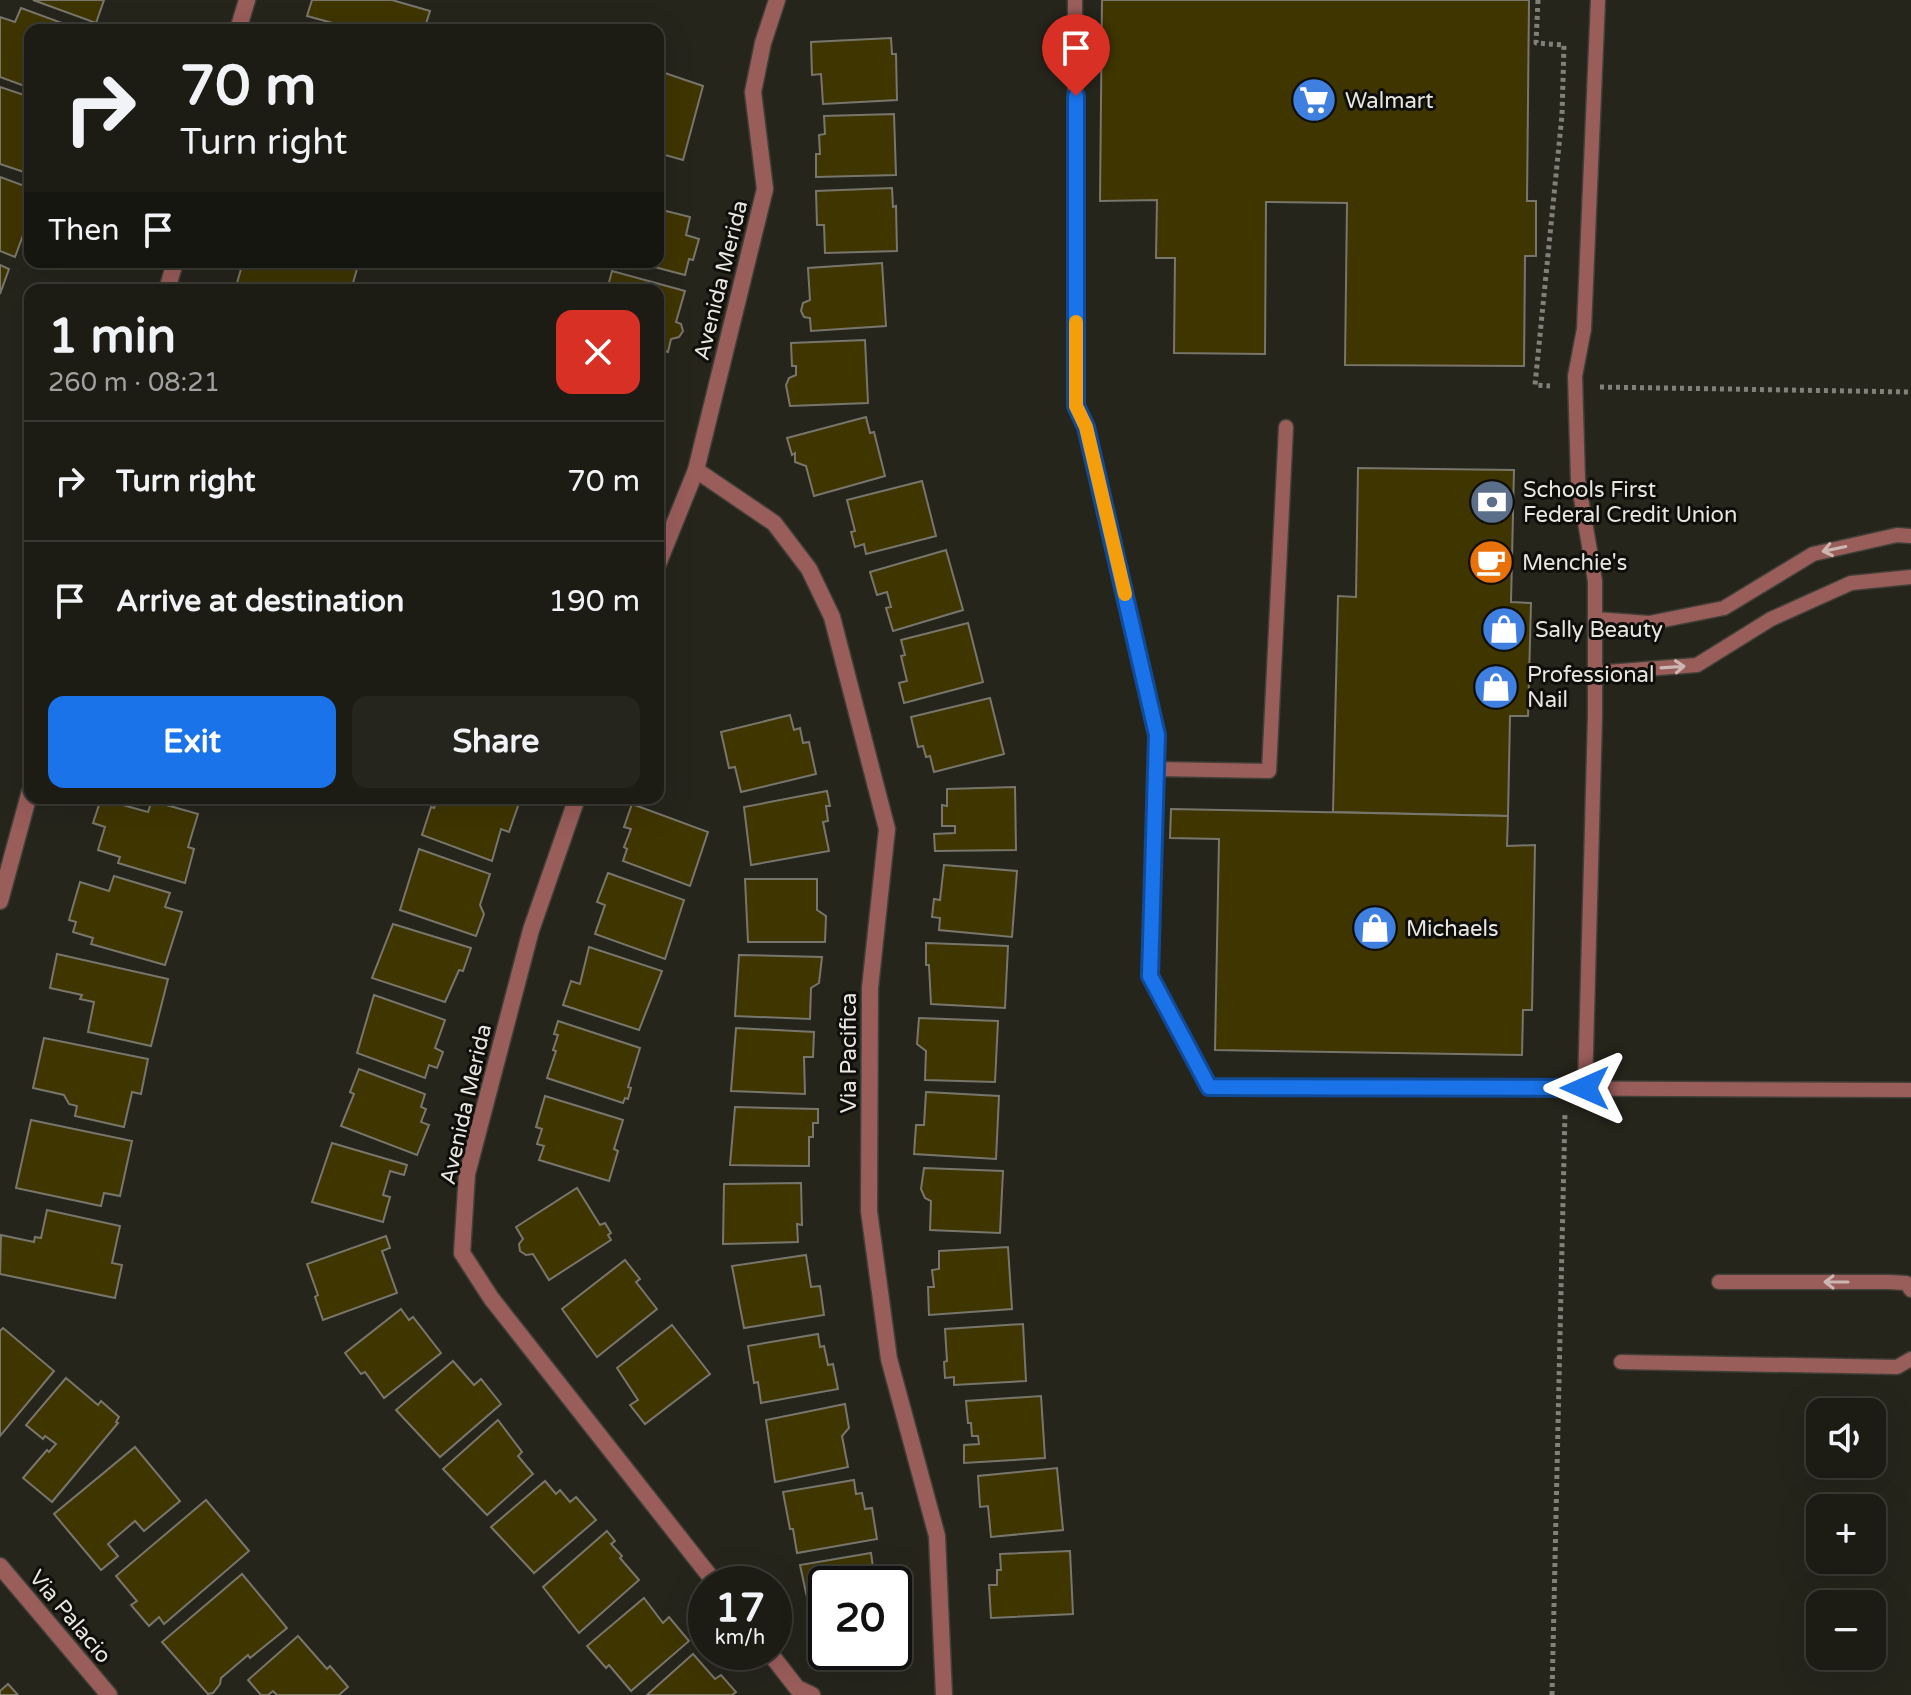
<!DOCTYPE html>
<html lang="en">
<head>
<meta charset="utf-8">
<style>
  body { margin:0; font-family:"Varela Round",sans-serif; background:#25251e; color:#f1f3f6; height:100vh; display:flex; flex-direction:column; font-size:30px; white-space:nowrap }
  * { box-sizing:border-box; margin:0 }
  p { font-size:26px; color:#a0a1a0 }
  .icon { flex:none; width:44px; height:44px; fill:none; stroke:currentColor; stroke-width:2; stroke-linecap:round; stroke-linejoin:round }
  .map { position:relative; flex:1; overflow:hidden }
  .drawer { position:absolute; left:24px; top:284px; width:640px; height:520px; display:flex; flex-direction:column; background:#1c1c15; border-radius:16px; box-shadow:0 8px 32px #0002,0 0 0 2px #3a3a34 }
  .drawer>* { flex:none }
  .banner { position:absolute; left:24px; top:24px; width:640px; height:244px; border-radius:16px; box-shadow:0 8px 32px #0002,0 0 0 2px #3a3a34; background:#1c1c15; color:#f1f3f6; overflow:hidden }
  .fabs { position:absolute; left:1806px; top:1398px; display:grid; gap:16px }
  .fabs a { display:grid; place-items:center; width:80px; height:80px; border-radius:16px; background:#1c1c15; box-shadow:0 8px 32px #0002,0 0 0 2px #3a3a34; font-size:40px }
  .speed { position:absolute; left:688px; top:1566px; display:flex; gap:16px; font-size:40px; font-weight:700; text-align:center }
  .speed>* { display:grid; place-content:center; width:104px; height:104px; border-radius:50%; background:#1c1c15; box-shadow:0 8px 32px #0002,0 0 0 2px #3a3a34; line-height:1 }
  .speed small { font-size:20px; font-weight:400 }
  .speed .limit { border:4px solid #111; border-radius:12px; background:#fff; color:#111 }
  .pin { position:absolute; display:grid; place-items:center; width:68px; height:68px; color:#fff; margin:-82px -34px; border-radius:50% 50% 50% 0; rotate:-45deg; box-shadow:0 0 8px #0007 }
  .pin .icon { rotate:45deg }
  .me { position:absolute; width:88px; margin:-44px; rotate:270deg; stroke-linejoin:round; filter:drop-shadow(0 0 6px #0008) }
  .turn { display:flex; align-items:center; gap:28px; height:168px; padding:0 24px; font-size:36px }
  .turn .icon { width:104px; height:104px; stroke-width:2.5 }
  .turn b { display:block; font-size:56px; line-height:68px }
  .then { display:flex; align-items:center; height:76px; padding:0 24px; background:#0003; gap:16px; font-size:30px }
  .round { display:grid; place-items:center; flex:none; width:84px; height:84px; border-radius:16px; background:#25251e }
  .summary { display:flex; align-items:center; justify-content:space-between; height:136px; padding:0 24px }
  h1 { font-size:48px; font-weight:800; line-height:60px }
  .action { display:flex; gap:16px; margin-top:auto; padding:16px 24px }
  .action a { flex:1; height:92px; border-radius:16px; background:#1a73e8; color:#fff; font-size:32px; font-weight:800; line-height:92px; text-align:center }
  .action a+a { background:#25251e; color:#f1f3f6 }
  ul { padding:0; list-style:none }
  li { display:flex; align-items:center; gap:24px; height:120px; padding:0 24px; border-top:2px solid #3a3a34 }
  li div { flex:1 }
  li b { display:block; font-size:30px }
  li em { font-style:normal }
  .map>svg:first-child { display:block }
  .building { fill:#3f3500; stroke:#78766c; stroke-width:2 }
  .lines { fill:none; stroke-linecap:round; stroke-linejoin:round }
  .service-casing { stroke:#414038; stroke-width:17 }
  .minor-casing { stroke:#414038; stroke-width:19 }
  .path { stroke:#818079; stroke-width:5; stroke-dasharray:4 4; stroke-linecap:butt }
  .service { stroke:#995d5a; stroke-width:14 }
  .minor { stroke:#995d5a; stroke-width:16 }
  .oneway { stroke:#ccb6b2 }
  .route-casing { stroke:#114b97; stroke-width:20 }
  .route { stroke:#1a73e8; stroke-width:14 }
  .slow { stroke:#f59e0b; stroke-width:14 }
  .labels { text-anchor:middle; stroke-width:6; stroke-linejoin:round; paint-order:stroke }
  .poi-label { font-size:22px; fill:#e7e6e1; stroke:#0f0e0a; text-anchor:start }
  .street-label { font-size:22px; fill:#e7e6e1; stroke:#0f0e0a }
</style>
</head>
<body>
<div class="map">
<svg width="1911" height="1695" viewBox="0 0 1911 1695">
  <rect width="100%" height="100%" fill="#26251c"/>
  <!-- building -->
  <g class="building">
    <polygon points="33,0 104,0 96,23"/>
    <polygon points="312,0 392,0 430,11 424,30 338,30 340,25 307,16"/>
    <polygon points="1102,0 1529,0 1527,201 1536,201 1536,256 1525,256 1524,366 1345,365 1347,203 1266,202 1265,354 1174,353 1175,258 1156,258 1157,200 1100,201"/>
    <polygon points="21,8 73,27 72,30 30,30 30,88 0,77 0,17 15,22"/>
    <polygon points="891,38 892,54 896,54 897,100 823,104 821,74 812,75 811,42"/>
    <polygon points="659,71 703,86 683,160 658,153"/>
    <polygon points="0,87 30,97 30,174 0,164"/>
    <polygon points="894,114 896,175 816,177 816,154 820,154 819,135 825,134 824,116"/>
    <polygon points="0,177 30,188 30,216 15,257 0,251"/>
    <polygon points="892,188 893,207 896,206 897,251 825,253 824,225 817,225 816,191"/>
    <polygon points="658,209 690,217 686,235 699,239 693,260 689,259 685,275 635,262 658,262"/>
    <polygon points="243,262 263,262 276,266 277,262 359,262 351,290 235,290"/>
    <polygon points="882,263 886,326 811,331 810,318 804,317 801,311 803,303 810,300 808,268"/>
    <polygon points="0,265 9,269 0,294"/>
    <polygon points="612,271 685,291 676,322 681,324 683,331 679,337 671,339 668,352 658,349 658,290 607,290"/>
    <polygon points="865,340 868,403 790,406 786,385 789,378 796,375 796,366 792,366 791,343"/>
    <polygon points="866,417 870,433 874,432 885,476 814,496 806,466 795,462 795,453 792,455 787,438"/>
    <polygon points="1358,468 1514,470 1511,602 1531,603 1528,716 1510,716 1508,816 1333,812 1338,596 1356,597"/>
    <polygon points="922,481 936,536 866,554 864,544 855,547 851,532 855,531 847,500"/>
    <polygon points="946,550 963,610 893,631 886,608 891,607 887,592 877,595 870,572"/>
    <polygon points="968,623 983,682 904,703 899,683 907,681 901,656 905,655 901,640"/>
    <polygon points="990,698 1004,754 934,772 930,756 926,757 923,746 918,747 911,717"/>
    <polygon points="790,715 794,730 800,728 803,743 809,742 816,774 741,792 735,767 729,768 721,732"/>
    <polygon points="1015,787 1016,850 935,851 934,834 955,833 955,826 942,826 942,805 947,806 947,789"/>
    <polygon points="827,791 830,806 826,806 828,821 823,822 829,851 751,865 744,807"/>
    <polygon points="438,798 505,798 519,803 509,832 501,829 492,861 422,835 431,807 434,808"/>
    <polygon points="101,799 148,812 152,801 198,814 188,847 194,849 185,883 118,863 120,857 98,850 105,827 93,823"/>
    <polygon points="632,804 708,832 690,886 623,861 627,849 624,847 631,829 624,827"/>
    <polygon points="1171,809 1508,816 1507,846 1535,845 1532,1010 1523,1010 1522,1055 1215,1050 1219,839 1170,838"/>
    <polygon points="419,849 490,874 480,905 484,914 476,936 400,910"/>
    <polygon points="944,865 1017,871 1012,937 939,930 940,918 932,917 934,899 940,900"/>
    <polygon points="608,873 684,900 665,959 595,934 605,905 597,902"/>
    <polygon points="114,876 170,893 165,907 182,912 165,965 91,944 93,938 73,932 76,922 69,920 80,882 109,891"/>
    <polygon points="745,879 817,879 817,910 826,916 825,942 748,942"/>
    <polygon points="393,924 471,948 463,971 459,970 445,1002 372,978"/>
    <polygon points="926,943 1008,946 1005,1008 931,1004 929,965 926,965"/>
    <polygon points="589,947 662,971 639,1030 563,1005 571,981 580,984"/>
    <polygon points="57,954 168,979 151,1046 88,1032 94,1002 80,999 82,995 50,988"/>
    <polygon points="739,955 822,957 819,983 811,988 810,1019 735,1016"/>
    <polygon points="374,995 445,1020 435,1048 443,1052 437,1068 429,1065 425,1078 357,1053"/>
    <polygon points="919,1018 998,1021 995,1082 925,1080 926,1051 917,1044"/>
    <polygon points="558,1021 640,1048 628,1087 631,1088 628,1099 625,1098 623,1103 547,1078 556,1051 553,1050 558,1035 554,1034"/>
    <polygon points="736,1028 814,1032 813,1057 804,1057 805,1094 731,1091"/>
    <polygon points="44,1038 148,1059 141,1094 132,1092 124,1127 75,1116 77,1106 69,1104 64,1095 33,1088"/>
    <polygon points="359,1069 425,1094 421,1107 426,1109 421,1122 429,1125 417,1155 341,1126 354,1094 350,1092"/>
    <polygon points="926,1092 999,1096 996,1159 914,1154 916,1125 924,1125"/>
    <polygon points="545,1096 623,1120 614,1149 618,1151 609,1181 539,1160 544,1146 537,1144 542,1129 536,1127"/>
    <polygon points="735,1107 818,1109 818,1123 813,1123 813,1137 809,1137 809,1166 730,1165"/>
    <polygon points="31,1120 132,1141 120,1196 104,1193 101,1206 16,1188"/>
    <polygon points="332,1143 407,1165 404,1175 390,1171 383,1195 390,1197 383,1222 312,1202"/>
    <polygon points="924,1168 1003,1171 1000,1233 930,1230 931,1201 925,1198 921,1189"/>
    <polygon points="801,1183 802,1225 797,1224 798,1242 723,1244 724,1184"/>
    <polygon points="577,1188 600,1225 605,1223 611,1233 608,1235 611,1240 549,1280 533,1254 526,1255 520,1251 519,1244 523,1239 516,1227"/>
    <polygon points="47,1210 120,1226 112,1263 122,1265 115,1298 0,1274 1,1235 34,1242 35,1237 41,1238"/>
    <polygon points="386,1236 390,1248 382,1251 397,1293 323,1320 315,1297 318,1295 307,1264"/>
    <polygon points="1008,1247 1012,1309 929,1315 928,1287 934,1287 932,1270 939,1269 939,1251"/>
    <polygon points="806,1255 811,1287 820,1286 824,1315 744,1328 732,1266"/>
    <polygon points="625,1260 640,1279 636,1282 657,1309 597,1357 562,1309"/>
    <polygon points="401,1309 409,1320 413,1317 441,1353 384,1398 365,1372 361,1374 345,1353"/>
    <polygon points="1023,1324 1026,1381 954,1385 954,1377 945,1378 944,1362 947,1361 945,1329"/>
    <polygon points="672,1325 710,1374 645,1424 630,1405 638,1400 617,1368"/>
    <polygon points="3,1328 54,1371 0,1436 0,1331"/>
    <polygon points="818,1334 820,1347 824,1346 828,1365 833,1364 838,1389 761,1403 758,1382 754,1383 748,1346"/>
    <polygon points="453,1361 474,1385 481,1379 501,1404 440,1457 396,1410"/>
    <polygon points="66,1378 98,1405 101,1401 119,1417 116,1422 118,1423 52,1502 23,1478 47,1450 49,1452 56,1444 45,1436 43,1439 26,1425"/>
    <polygon points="1041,1396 1045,1458 964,1463 964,1445 979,1444 978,1436 972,1436 971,1423 968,1423 966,1401"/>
    <polygon points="845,1404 849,1428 842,1436 848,1467 775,1482 766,1420"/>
    <polygon points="498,1420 522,1452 518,1456 533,1474 487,1515 443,1469"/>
    <polygon points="135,1447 180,1501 144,1531 135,1521 108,1544 118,1556 101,1570 54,1514"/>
    <polygon points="1057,1468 1063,1530 991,1537 988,1506 980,1507 978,1476"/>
    <polygon points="854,1480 856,1494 862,1493 865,1509 872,1508 877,1539 797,1553 793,1529 790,1529 783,1492"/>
    <polygon points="545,1481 556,1494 560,1490 570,1502 576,1497 596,1520 534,1573 491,1527"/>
    <polygon points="206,1500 249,1551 164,1624 159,1617 149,1626 131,1605 137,1601 116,1576"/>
    <polygon points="607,1531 615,1541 611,1544 622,1556 620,1558 639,1580 579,1633 543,1587"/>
    <polygon points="1070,1551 1073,1614 991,1618 989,1585 997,1585 997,1570 1001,1570 1000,1554"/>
    <polygon points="871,1553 875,1582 885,1584 826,1584 826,1623 813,1625 800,1565"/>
    <polygon points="242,1574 287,1628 250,1658 248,1655 221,1678 220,1684 213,1693 208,1694 162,1642"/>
    <polygon points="644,1598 663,1623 669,1617 689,1641 631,1691 609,1665 606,1668 587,1646"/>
    <polygon points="298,1636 327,1669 330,1666 348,1687 339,1695 277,1695 273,1691 268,1695 261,1695 248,1680"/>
    <polygon points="693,1654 715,1679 721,1675 736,1692 732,1695 647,1695"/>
    <polygon points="8,1684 18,1695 0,1695 0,1691"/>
  </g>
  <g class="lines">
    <!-- service casing -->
    <g class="service-casing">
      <g id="service">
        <polyline points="1075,0 1076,406 1086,427 1157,735 1150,976 1209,1087 1911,1090"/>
        <polyline points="1595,619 1649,623 1724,608 1813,554 1897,535 1911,536"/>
        <polyline points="1595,673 1697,665 1771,619 1851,583 1911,577"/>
        <polyline points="1157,769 1269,771 1286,427"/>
        <polyline points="1585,1088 1595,716 1595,581 1578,480 1575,376 1584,329 1598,0"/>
        <polyline points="1719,1282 1889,1282 1906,1283 1911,1290"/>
        <polyline points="1621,1362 1897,1367 1911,1359"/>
      </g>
    </g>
    <!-- minor casing -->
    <g class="minor-casing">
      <g id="minor">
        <polyline points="238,30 247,0"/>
        <polyline points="167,290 175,262"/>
        <polyline points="696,470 774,523 809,569 832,617 887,829 870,988 869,1211 889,1359 937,1536 944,1695"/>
        <polyline points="658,564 696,470 765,189 753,92 763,43 777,0"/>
        <polyline points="577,798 531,930 467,1174 462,1253 491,1298 716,1584"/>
        <polyline points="0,901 30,791"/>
        <polyline points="0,1566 109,1695"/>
        <polyline points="769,1652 797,1688 812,1695"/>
      </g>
    </g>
    <!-- path -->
    <g class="path">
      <polyline points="1538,0 1536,43 1564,45 1562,115 1535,385 1550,386"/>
      <polyline points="1600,387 1911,392"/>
      <polyline points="1552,1695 1565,1112"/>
    </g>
    <!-- service -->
    <use href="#service" class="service"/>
    <!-- minor -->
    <use href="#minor" class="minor"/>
  </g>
  <!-- one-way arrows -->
  <defs><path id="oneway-shaft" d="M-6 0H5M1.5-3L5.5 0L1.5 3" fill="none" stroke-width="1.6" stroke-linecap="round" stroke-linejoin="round" transform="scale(2)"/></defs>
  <g class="oneway">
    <use href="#oneway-shaft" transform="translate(1834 549) rotate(168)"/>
    <use href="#oneway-shaft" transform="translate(1673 667) rotate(-4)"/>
    <use href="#oneway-shaft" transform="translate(1836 1282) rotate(-180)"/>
  </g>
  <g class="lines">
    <!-- route casing -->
    <g class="route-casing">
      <polyline id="route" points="1076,96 1076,406 1086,427 1157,735 1150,976 1209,1087 1585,1088"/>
    </g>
    <!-- route -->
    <use href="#route" class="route"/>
    <!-- slow -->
    <polyline class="slow" points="1076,322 1076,406 1086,427 1125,594"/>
  </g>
  <!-- icons -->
  <defs>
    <g id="supermarket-disc" transform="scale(2.3)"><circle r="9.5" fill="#3f7fe0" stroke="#0f0e0a"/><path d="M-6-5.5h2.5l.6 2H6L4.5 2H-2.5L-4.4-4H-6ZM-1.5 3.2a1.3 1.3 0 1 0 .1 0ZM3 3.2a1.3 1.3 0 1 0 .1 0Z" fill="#fff"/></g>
    <g id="bank-disc" transform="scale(2.3)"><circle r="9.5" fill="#5c6f8a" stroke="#0f0e0a"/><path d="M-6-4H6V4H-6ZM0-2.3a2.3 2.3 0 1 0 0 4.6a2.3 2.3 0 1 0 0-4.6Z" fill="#fff"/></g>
    <g id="cafe-disc" transform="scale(2.3)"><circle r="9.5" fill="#e8710a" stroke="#0f0e0a"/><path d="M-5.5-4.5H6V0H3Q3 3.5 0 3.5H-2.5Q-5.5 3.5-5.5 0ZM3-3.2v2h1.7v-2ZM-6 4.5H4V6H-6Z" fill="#fff"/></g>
    <g id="shop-disc" transform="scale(2.3)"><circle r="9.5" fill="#3f7fe0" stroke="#0f0e0a"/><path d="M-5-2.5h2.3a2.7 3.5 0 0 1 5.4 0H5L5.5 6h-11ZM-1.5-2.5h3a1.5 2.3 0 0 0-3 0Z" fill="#fff"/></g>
  </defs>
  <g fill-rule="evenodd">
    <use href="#supermarket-disc" x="1314" y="100"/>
    <use href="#bank-disc" x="1492" y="502"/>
    <use href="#cafe-disc" x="1491" y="562"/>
    <use href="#shop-disc" x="1504" y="629"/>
    <use href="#shop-disc" x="1496" y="687"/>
    <use href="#shop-disc" x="1375" y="928"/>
  </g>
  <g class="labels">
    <!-- poi labels -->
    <g class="poi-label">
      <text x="1345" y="108">Walmart</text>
      <text x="1523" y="497">Schools First<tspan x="1523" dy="25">Federal Credit Union</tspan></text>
      <text x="1522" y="570">Menchie's</text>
      <text x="1535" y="637">Sally Beauty</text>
      <text x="1527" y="682">Professional<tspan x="1527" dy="25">Nail</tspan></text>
      <text x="1406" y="936">Michaels</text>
    </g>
    <!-- street labels -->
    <g class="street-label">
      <text transform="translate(720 280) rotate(-76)" y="8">Avenida Merida</text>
      <text transform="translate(848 1053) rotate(-90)" y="8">Via Pacifica</text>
      <text transform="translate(465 1104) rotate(-77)" y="8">Avenida Merida</text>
      <text transform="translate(71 1616) rotate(50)" y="8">Via Palacio</text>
    </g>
  </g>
</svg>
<div class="fabs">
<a><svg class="icon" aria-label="sound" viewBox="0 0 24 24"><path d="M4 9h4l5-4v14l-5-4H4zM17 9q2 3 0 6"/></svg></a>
<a>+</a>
<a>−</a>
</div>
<div class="speed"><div>17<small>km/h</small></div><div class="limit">20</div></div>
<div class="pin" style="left:1076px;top:96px;background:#d93025"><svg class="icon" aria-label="arrive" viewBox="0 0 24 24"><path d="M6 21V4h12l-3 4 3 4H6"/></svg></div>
<svg class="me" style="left:1585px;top:1088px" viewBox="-20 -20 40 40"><path d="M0-17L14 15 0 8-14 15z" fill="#1a73e8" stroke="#fff" stroke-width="4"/></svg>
<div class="banner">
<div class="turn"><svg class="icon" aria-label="right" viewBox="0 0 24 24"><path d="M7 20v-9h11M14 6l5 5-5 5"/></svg><div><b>70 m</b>Turn right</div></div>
<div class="then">Then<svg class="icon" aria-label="arrive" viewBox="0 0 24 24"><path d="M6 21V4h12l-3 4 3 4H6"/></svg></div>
</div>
<section class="drawer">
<div class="summary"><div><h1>1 min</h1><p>260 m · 08:21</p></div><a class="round" style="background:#d93025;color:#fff"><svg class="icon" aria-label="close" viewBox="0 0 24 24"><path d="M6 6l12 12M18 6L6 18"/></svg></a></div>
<ul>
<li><svg class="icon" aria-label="right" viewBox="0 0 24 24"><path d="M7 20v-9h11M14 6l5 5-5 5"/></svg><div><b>Turn right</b></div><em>70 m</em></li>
<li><svg class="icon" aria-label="arrive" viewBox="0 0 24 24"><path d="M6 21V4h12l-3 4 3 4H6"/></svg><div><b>Arrive at destination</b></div><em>190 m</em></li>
</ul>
<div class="action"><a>Exit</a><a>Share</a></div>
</section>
</div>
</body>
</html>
